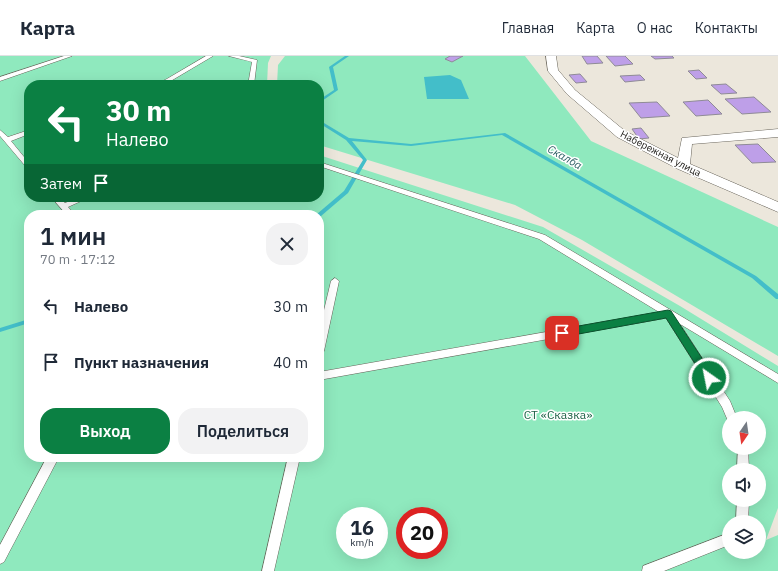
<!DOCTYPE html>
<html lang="ru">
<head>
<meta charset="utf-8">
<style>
  body { margin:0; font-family:"IBM Plex Sans",sans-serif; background:#f2f2f3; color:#1f2937; height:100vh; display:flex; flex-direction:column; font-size:15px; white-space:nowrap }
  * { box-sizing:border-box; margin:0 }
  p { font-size:13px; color:#747a83 }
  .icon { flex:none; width:22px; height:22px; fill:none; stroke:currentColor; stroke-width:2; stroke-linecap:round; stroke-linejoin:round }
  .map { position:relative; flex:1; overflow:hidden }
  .sheet { position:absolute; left:24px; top:154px; width:300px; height:252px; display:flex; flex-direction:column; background:#fff; border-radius:16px; box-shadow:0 4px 16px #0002 }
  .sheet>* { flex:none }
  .top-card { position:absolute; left:24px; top:24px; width:300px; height:122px; border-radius:16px; box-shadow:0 4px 16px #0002; background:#0b8043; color:#fff; overflow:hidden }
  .needle { width:26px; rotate:193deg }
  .tools { position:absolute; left:722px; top:355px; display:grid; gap:8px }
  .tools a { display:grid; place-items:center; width:44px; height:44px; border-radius:50%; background:#fff; box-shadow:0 4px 16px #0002; font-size:20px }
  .speed { position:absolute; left:336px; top:451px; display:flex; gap:8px; font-size:20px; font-weight:700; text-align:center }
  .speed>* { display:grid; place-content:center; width:52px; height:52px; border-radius:50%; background:#fff; box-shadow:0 4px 16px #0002; line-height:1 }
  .speed small { font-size:10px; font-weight:400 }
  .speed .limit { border:6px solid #d22; background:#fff; color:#111 }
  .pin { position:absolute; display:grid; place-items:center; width:34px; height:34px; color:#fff; margin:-17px; border-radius:8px; box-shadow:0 2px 6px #0006 }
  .me { position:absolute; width:44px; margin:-22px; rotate:327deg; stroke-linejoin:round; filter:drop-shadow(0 0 3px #0008) }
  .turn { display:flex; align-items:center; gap:14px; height:84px; padding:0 16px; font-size:18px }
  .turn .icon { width:52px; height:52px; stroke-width:2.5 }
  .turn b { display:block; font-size:28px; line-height:34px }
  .then { display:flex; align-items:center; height:38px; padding:0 16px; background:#0003; gap:8px; font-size:15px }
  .round { display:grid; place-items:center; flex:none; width:42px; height:42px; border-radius:16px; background:#f2f2f3 }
  .summary { display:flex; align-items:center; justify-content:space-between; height:68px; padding:0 16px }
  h1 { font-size:24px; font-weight:600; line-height:30px }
  .action { display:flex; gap:8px; margin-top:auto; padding:8px 16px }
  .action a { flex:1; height:46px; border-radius:16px; background:#0b8043; color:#fff; font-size:16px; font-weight:600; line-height:46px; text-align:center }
  .action a+a { background:#f2f2f3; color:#1f2937 }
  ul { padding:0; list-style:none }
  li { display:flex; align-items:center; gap:12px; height:56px; padding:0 16px }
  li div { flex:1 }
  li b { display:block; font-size:15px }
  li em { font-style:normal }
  header { display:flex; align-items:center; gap:24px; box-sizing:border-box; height:56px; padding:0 20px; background:#fff; border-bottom:1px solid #e0e1e3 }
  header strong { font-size:19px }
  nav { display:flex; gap:22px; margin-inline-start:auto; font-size:14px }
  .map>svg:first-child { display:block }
  .green { fill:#8fe9be; fill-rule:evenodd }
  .water { fill:#43bec9 }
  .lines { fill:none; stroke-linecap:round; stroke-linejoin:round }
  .stream { fill:#43bec9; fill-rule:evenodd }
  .building { fill:#be9fe8; stroke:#8f8b96 }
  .lane-casing { stroke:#676359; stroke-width:1 }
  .street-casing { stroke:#676359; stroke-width:1 }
  .lane { fill:#fff; fill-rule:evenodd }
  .street { fill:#fff; fill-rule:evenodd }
  .route { fill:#0b8043; stroke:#07532c }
  .labels { text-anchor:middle; stroke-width:3; stroke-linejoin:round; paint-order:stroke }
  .far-street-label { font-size:10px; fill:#1a1814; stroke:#fff }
  .far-water-label { font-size:11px; font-style:italic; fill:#295c61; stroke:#fff }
  .park-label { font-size:12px; fill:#1d6246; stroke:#fff }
</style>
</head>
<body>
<header>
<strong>Карта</strong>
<nav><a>Главная</a><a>Карта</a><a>О нас</a><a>Контакты</a></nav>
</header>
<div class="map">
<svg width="778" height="515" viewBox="0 0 778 515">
  <rect width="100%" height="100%" fill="#ece7dc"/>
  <!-- green -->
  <g class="green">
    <path d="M0,0H271L268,7L267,29H29V141H319V99L543,171L680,250L778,310V452L766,484L778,479V515H0ZM29,159H319V401H29ZM729,362H759V392H729ZM729,414H759V444H729ZM345,460H379V494H345ZM405,460H439V494H405ZM729,466H759V496H729Z"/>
    <polygon points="285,0 525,0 591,85 778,171 778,300 582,184 515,149 319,89 319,29 277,29 278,9"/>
  </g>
  <!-- water -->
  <polygon class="water" points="450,19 461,24 469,43 427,43 424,21"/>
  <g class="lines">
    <!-- stream -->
    <g class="stream">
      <polygon points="345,0 349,0 333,11 338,34 319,47 319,44 334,34 329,11"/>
      <polygon points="319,64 349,82 411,88 505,77 756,220 778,238 778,243 776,243 752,222 502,79 411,90 352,85 367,104 348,137 321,160 319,161 319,159 316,159 317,158 344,135 363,104 346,84 319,67"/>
      <polygon points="29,263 29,267 0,276 0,272"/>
    </g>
  </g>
  <!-- building -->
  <g class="building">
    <polygon points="450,0 463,0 452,6 445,3"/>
    <polygon points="582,0 597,0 603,7 587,8"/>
    <polygon points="606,0 625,0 633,8 615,10"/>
    <polygon points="651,0 672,0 674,2 655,3"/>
    <polygon points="699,14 707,22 696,23 688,15"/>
    <polygon points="580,18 587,26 576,27 569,19"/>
    <polygon points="640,19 645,24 625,26 620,20"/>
    <polygon points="726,28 737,37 721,38 711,29"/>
    <polygon points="754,41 771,56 742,58 725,43"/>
    <polygon points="708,44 722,58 696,60 683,46"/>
    <polygon points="657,46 670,60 641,62 629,47"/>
    <polygon points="641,72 649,82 639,83 632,73"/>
    <polygon points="758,88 776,106 752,107 735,89"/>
  </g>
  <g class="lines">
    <!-- lane casing -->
    <g class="lane-casing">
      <g id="lane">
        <polygon points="64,0 72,0 0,25 0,21"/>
        <polygon points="206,0 213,0 169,26 161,29 152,29 165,24"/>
        <polygon points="229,0 239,0 257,4 254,29 248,29 252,6"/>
        <polygon points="0,74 8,81 29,74 29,78 11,85 29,107 29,113 27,112 0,80"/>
        <polygon points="319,106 545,179 778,318 778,327 680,268 730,345 737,362 729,362 728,365 722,351 666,262 319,324 319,316 659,256 539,183 319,110"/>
        <polygon points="51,141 59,141 65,147 80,141 90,141 68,151 75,159 67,159"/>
        <polygon points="335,222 339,225 324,295 322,298 319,299 319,275 331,225"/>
        <polygon points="738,392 748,392 749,414 737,414"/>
        <polygon points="47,401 59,401 4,506 0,508 0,489"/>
        <polygon points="288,401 300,401 274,515 262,515"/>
        <polygon points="737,444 749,444 748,466 736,466"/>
        <polygon points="729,477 729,489 664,515 642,515 643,510"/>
      </g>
    </g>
    <!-- street casing -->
    <g class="street-casing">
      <polygon id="street" points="546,0 556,0 558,14 575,34 625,75 678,102 682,82 778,73 778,81 692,88 690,108 778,146 778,156 678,113 617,81 567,38 548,15"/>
    </g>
    <!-- lane -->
    <use href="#lane" class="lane"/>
    <!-- street -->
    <use href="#street" class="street"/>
  </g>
  <!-- route -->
  <polygon class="route" points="668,254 671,255 713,319 714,322 713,325 706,325 666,262 562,281 557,277 562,273"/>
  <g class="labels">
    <!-- far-street labels -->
    <g class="far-street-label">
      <text transform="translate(661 97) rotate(27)" y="4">Набережная улица</text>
    </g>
    <!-- far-water labels -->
    <g class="far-water-label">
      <text transform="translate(565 101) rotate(30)" y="4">Скалба</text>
    </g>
    <!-- park labels -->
    <g class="park-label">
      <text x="558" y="363">СТ «Сказка»</text>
    </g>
  </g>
</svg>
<div class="tools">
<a><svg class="needle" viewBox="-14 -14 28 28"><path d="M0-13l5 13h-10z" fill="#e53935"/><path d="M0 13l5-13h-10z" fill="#747a83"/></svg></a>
<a><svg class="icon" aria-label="sound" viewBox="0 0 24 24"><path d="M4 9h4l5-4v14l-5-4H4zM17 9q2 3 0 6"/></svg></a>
<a><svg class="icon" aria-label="layers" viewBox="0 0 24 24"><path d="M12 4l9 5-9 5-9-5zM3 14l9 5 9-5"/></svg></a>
</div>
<div class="speed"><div>16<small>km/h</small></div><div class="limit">20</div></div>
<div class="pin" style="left:562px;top:277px;background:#d93025"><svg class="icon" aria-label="arrive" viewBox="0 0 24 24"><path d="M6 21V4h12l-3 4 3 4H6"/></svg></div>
<svg class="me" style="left:709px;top:322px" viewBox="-20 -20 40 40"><circle r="17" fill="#0b8043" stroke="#fff" stroke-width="3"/><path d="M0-11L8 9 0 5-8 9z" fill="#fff"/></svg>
<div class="top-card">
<div class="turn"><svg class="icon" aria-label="left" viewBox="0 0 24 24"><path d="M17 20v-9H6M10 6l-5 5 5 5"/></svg><div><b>30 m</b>Налево</div></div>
<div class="then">Затем<svg class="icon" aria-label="arrive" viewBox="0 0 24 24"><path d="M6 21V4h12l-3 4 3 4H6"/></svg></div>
</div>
<section class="sheet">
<div class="summary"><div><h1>1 мин</h1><p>70 m · 17:12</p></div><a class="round"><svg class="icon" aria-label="close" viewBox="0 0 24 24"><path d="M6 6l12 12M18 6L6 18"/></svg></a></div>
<ul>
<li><svg class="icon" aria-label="left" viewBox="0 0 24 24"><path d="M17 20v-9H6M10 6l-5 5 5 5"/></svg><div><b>Налево</b></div><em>30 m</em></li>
<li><svg class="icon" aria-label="arrive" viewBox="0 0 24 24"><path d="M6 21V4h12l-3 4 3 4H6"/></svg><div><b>Пункт назначения</b></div><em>40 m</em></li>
</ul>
<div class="action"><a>Выход</a><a>Поделиться</a></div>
</section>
</div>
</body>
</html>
